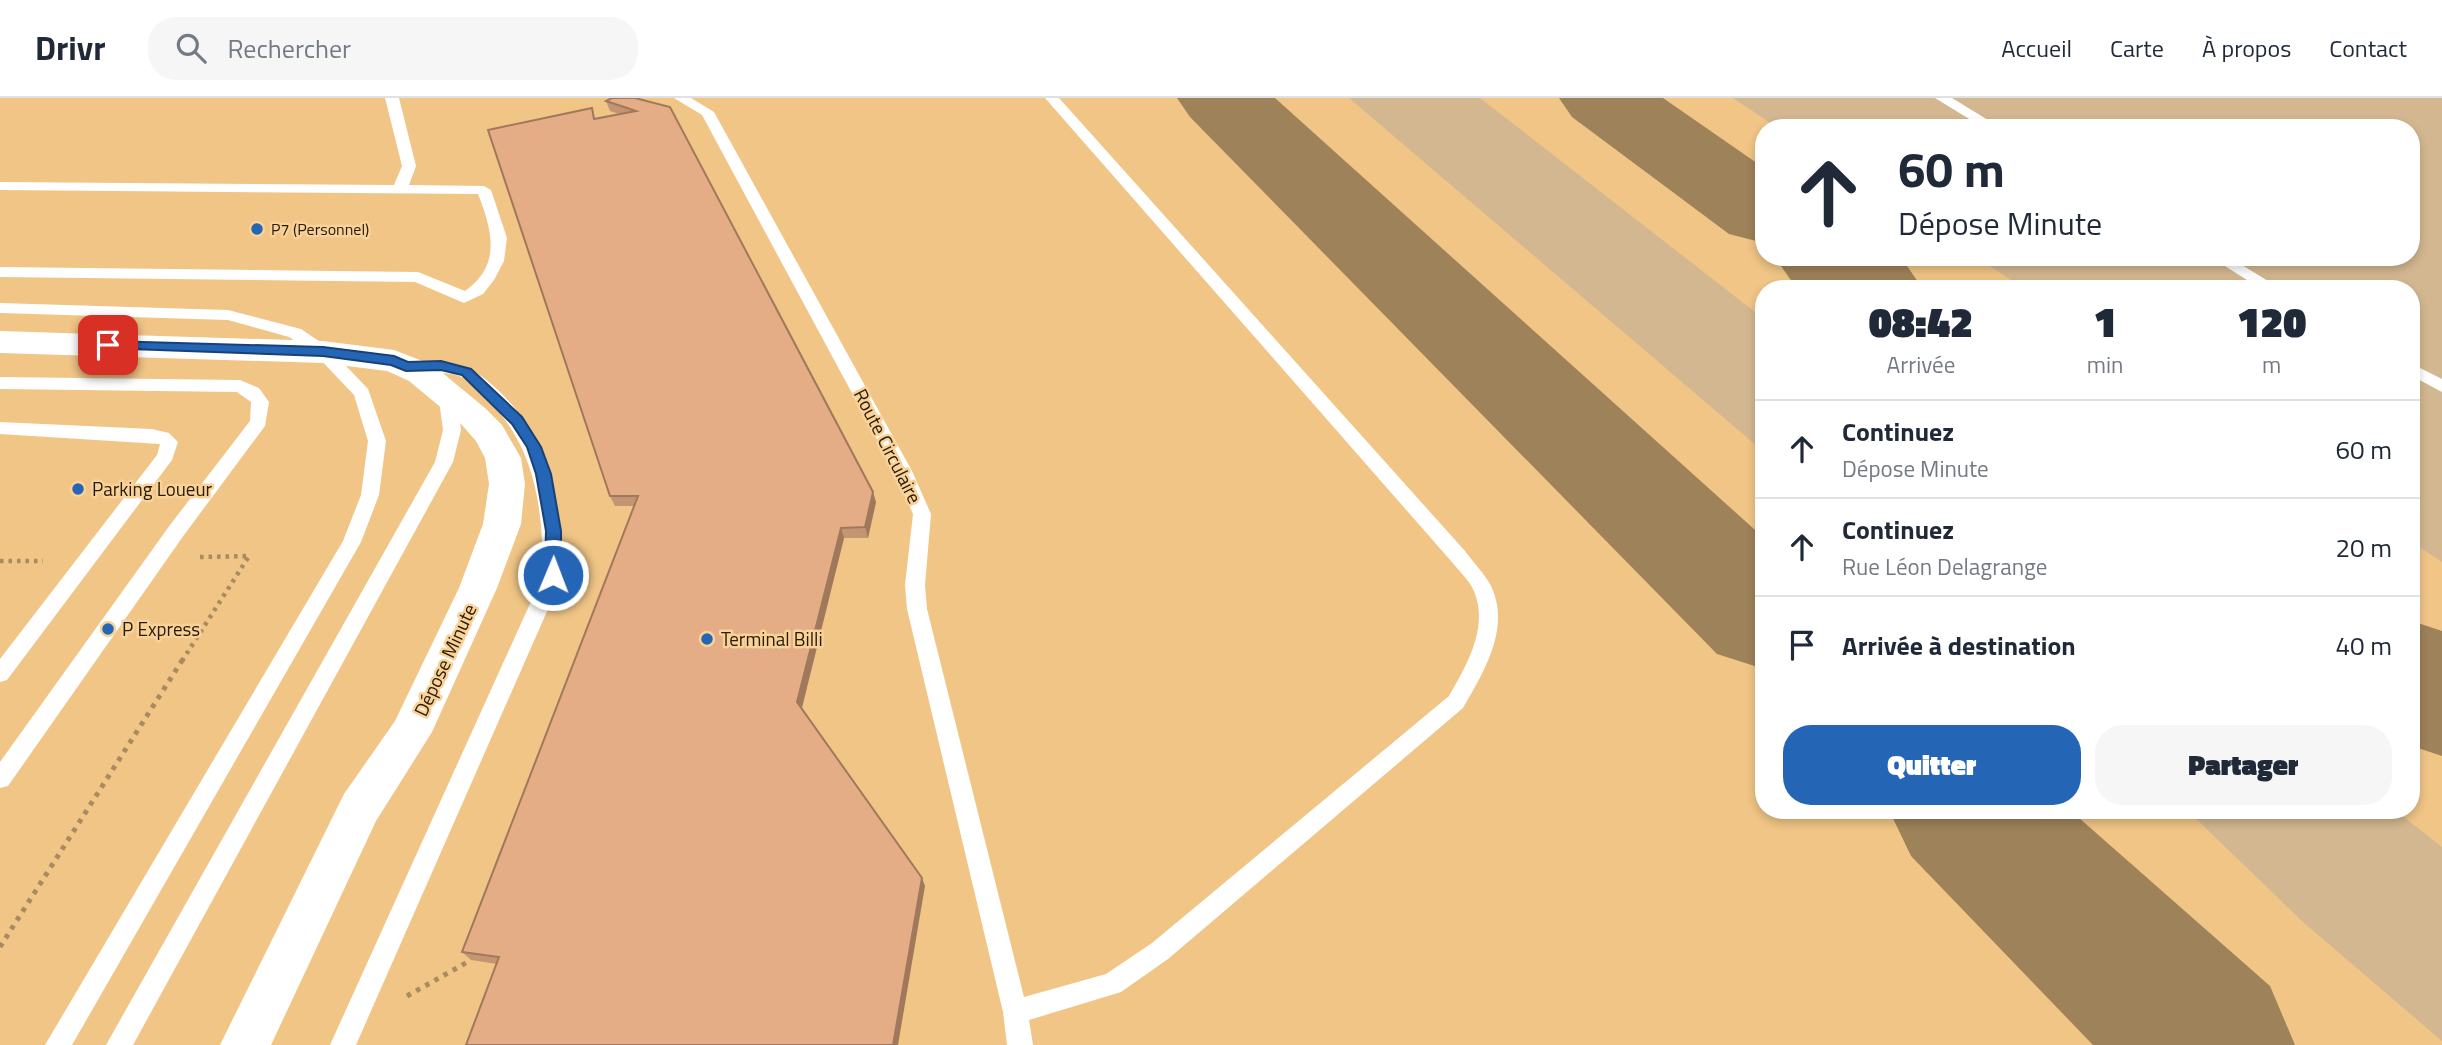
<!DOCTYPE html>
<html lang="fr">
<head>
<meta charset="utf-8">
<style>
  body { margin:0; font-family:"Titillium Web",sans-serif; background:#f6f6f7; color:#1f2937; height:100vh; display:flex; flex-direction:column; font-size:26px; white-space:nowrap }
  * { box-sizing:border-box; margin:0 }
  p { font-size:23px; color:#747a83 }
  .icon { flex:none; width:38px; height:38px; fill:none; stroke:currentColor; stroke-width:2; stroke-linecap:round; stroke-linejoin:round }
  .map { position:relative; flex:1; overflow:hidden }
  .drawer { position:absolute; left:1755px; top:182px; width:665px; height:539px; display:flex; flex-direction:column; background:#fff; border-radius:28px; box-shadow:0 4px 10px #0003 }
  .drawer>* { flex:none }
  .hud { position:absolute; left:1755px; top:21px; width:665px; height:147px; border-radius:28px; box-shadow:0 4px 10px #0003; background:#fff; color:#1f2937; overflow:hidden }
  .pin { position:absolute; display:grid; place-items:center; width:60px; height:60px; color:#fff; margin:-30px; border-radius:14px; box-shadow:0 4px 10px #0006 }
  .me { position:absolute; width:77px; margin:-38px; rotate:1deg; stroke-linejoin:round; filter:drop-shadow(0 0 5px #0008) }
  .turn { display:flex; align-items:center; gap:24px; height:147px; padding:0 28px; font-size:32px }
  .turn .icon { width:91px; height:91px; stroke-width:2.5 }
  .turn b { display:block; font-size:49px; line-height:60px }
  .eta { display:flex; justify-content:space-evenly; align-items:center; height:119px; text-align:center }
  .eta b { font-size:42px; font-weight:800; line-height:49px }
  .primary-button { display:flex; gap:14px; margin-top:auto; padding:14px 28px }
  .primary-button a { flex:1; height:80px; border-radius:28px; background:#2565b6; color:#fff; font-size:28px; font-weight:800; line-height:80px; text-align:center }
  .primary-button a+a { background:#f6f6f7; color:#1f2937 }
  ul { padding:0; list-style:none }
  li { display:flex; align-items:center; gap:21px; height:98px; padding:0 28px; border-top:2px solid #e0e1e3 }
  li div { flex:1 }
  li b { display:block; font-size:26px }
  li em { font-style:normal }
  header { display:flex; align-items:center; gap:42px; box-sizing:border-box; height:98px; padding:0 35px; background:#fff; border-bottom:2px solid #e0e1e3 }
  header strong { font-size:33px }
  nav { display:flex; gap:38px; margin-inline-start:auto; font-size:24px }
  .search { width:490px; height:63px; background:#f6f6f7; display:flex; align-items:center; gap:18px; box-sizing:border-box; padding:0 24px; border-radius:28px; color:#747a83; font-size:26px }
  .map>svg:first-child { display:block }
  .built { fill:#f0c586; fill-rule:evenodd }
  .green { fill:#d3b790 }
  .lines { fill:none; stroke-linecap:round; stroke-linejoin:round }
  .taxiway { fill:#9e8259; fill-rule:evenodd }
  .path-far1 { stroke:#a88b60; stroke-width:4.5; stroke-dasharray:3.5 5; stroke-linecap:butt }
  .path { stroke:#a88b60; stroke-width:5; stroke-dasharray:4.5 6; stroke-linecap:butt }
  .service { fill:#fff; fill-rule:evenodd }
  .minor { fill:#fff; fill-rule:evenodd }
  .wall { fill:#c49572 }
  .shaded-wall { fill:#a0795d }
  .building { fill:#e4ad85; stroke:#a0795d; stroke-width:2 }
  .route { fill:#2565b6; stroke:#184276; stroke-width:2 }
  .poi-dot { fill:#2565b6; stroke:#f9d29a; stroke-width:2.5 }
  .labels { text-anchor:middle; stroke-width:5; stroke-linejoin:round; paint-order:stroke }
  .far-poi-label { font-size:16px; fill:#291b05; stroke:#f9d29a; text-anchor:start }
  .street-label { font-size:19px; fill:#291b05; stroke:#f9d29a }
  .poi-label { font-size:19px; fill:#291b05; stroke:#f9d29a; text-anchor:start }
</style>
</head>
<body>
<header>
<strong>Drivr</strong>
<div class="search"><svg class="icon" aria-label="search" viewBox="0 0 24 24"><circle cx="10" cy="10" r="6"/><path d="M15 15l6 6"/></svg>Rechercher</div>
<nav><a>Accueil</a><a>Carte</a><a>À propos</a><a>Contact</a></nav>
</header>
<div class="map">
<svg width="2442" height="947" viewBox="0 0 2442 947">
  <rect width="100%" height="100%" fill="#f9d29a"/>
  <!-- built -->
  <path class="built" d="M0,0H2442V947H0ZM1764,30H2412V159H1764ZM1764,191H2412V712H1764Z"/>
  <!-- green -->
  <g class="green">
    <polygon points="1349,0 1480,0 1764,221 1764,354"/>
    <polygon points="1733,0 2442,0 2442,464 2412,444 2412,191 2025,191 1976,159 2412,159 2412,30 1778,30"/>
    <polygon points="2187,712 2395,712 2442,749 2442,943 2303,824"/>
  </g>
  <g class="lines">
    <!-- taxiway -->
    <g class="taxiway">
      <polygon points="1177,0 1275,0 1764,440 1764,571 1717,556 1190,19"/>
      <polygon points="1559,0 1663,0 1764,70 1764,145 1729,136 1572,19"/>
      <polygon points="1775,159 1895,159 1907,168 1923,191 1802,191 1790,181"/>
      <polygon points="2412,523 2442,533 2442,658 2412,648"/>
      <polygon points="1889,712 2070,712 2270,888 2295,947 2093,947 1911,758"/>
    </g>
    <!-- path-far1 -->
    <g class="path-far1">
      <polyline points="0,463 43,463"/>
      <polyline points="182,563 249,458 198,459"/>
    </g>
    <!-- path -->
    <g class="path">
      <polyline points="0,849 183,561"/>
      <polyline points="407,898 471,862"/>
    </g>
    <!-- service -->
    <g class="service">
      <path d="M385,0H399L416,68L409,87L484,88L491,92L507,140L504,163L494,182L483,196L464,205L415,184L0,179V169L418,174L465,193C502,167 492,132 478,96L0,92V84L394,87L402,68Z"/>
      <path d="M674,0H691L714,14L912,373L931,416L925,487L927,511L1024,899L1106,876L1152,845L1449,598C1467,567 1491,526 1472,489C1467,480 1458,472 1451,463L1045,0H1059L1465,453C1474,465 1484,475 1491,488C1511,530 1484,574 1463,610L1168,861L1121,894L1029,922L1033,947H1007L1003,914L907,511L905,487L913,416L894,373L702,17Z"/>
      <polygon points="1935,0 1952,0 2001,30 1984,30"/>
      <polygon points="2211,159 2229,159 2281,191 2261,191"/>
      <polygon points="0,205 228,212 301,231 329,250 368,291 386,343 379,397 361,444 72,947 45,947 343,443 361,397 368,343 354,297 317,258 289,239 228,222 0,215"/>
      <path d="M436,263C466,265 482,276 502,296C552,345 562,410 563,477L356,947H330L543,477C543,412 536,350 488,302C479,293 470,282 459,278C443,271 412,281 402,269L410,264Z"/>
      <polygon points="2412,266 2442,281 2442,294 2412,278"/>
      <polygon points="0,279 240,282 259,290 269,304 265,328 184,437 8,688 0,690 0,664 170,427 250,323 251,304 237,294 0,291"/>
      <polygon points="447,289 456,295 461,332 453,364 133,947 106,947 435,364 443,332 438,295"/>
      <polygon points="0,324 152,331 169,335 178,344 172,362 7,582 0,584 0,561 157,357 160,346 0,336"/>
    </g>
    <!-- minor -->
    <polygon class="minor" points="0,233 323,243 394,252 433,267 485,310 502,327 521,360 525,386 521,426 497,490 432,634 376,723 271,947 220,947 344,696 395,623 459,490 483,426 489,386 485,360 476,343 461,326 409,283 387,273 323,265 0,255"/>
  </g>
  <!-- wall -->
  <polygon class="wall" points="635,0 876,404 868,440 844,440 802,610 925,788 497,866 471,862 462,854 635,408 615,408 610,398 596,21 619,16 610,13 606,3"/>
  <!-- shaded-wall -->
  <g class="shaded-wall">
    <polygon points="873,394 876,404 868,440 865,429"/>
    <polygon points="841,430 844,440 801,613 797,604"/>
    <polygon points="922,780 925,788 898,947 893,947"/>
  </g>
  <!-- building -->
  <polygon class="building" points="612,0 635,0 670,9 873,394 865,429 841,430 797,604 922,780 893,947 466,947 499,859 462,854 638,398 610,398 488,32 592,10 594,21 636,13 606,3"/>
  <!-- route -->
  <polygon class="route" points="108,243 323,249 394,258 408,264 441,263 471,271 522,319 541,349 551,376 561,433 561,477 553,483 545,477 546,433 536,376 527,349 512,326 462,277 441,272 406,273 391,267 323,258 103,250 103,244"/>
  <!-- markers -->
  <g class="poi-dot">
    <circle cx="257" cy="131" r="7"/>
    <circle cx="78" cy="391" r="7"/>
    <circle cx="108" cy="531" r="7"/>
    <circle cx="707" cy="541" r="7"/>
  </g>
  <g class="labels">
    <!-- far-poi labels -->
    <g class="far-poi-label">
      <text x="271" y="137">P7 (Personnel)</text>
    </g>
    <!-- street labels -->
    <g class="street-label">
      <text transform="translate(888 348) rotate(63)" y="7">Route Circulaire</text>
      <text transform="translate(445 562) rotate(-65)" y="7">Dépose Minute</text>
    </g>
    <!-- poi labels -->
    <g class="poi-label">
      <text x="92" y="398">Parking Loueur</text>
      <text x="122" y="538">P Express</text>
      <text x="721" y="548">Terminal Billi</text>
    </g>
  </g>
</svg>
<div class="pin" style="left:108px;top:247px;background:#d93025"><svg class="icon" aria-label="arrive" viewBox="0 0 24 24"><path d="M6 21V4h12l-3 4 3 4H6"/></svg></div>
<svg class="me" style="left:553px;top:477px" viewBox="-20 -20 40 40"><circle r="17" fill="#2565b6" stroke="#fff" stroke-width="3"/><path d="M0-11L8 9 0 5-8 9z" fill="#fff"/></svg>
<div class="hud">
<div class="turn"><svg class="icon" aria-label="ahead" viewBox="0 0 24 24"><path d="M12 20V5M6 11l6-6 6 6"/></svg><div><b>60 m</b>Dépose Minute</div></div>
</div>
<section class="drawer">
<div class="eta">
<div><b>08:42</b><p>Arrivée</p></div>
<div><b>1</b><p>min</p></div>
<div><b>120</b><p>m</p></div>
</div>
<ul>
<li><svg class="icon" aria-label="ahead" viewBox="0 0 24 24"><path d="M12 20V5M6 11l6-6 6 6"/></svg><div><b>Continuez</b><p>Dépose Minute</p></div><em>60 m</em></li>
<li><svg class="icon" aria-label="ahead" viewBox="0 0 24 24"><path d="M12 20V5M6 11l6-6 6 6"/></svg><div><b>Continuez</b><p>Rue Léon Delagrange</p></div><em>20 m</em></li>
<li><svg class="icon" aria-label="arrive" viewBox="0 0 24 24"><path d="M6 21V4h12l-3 4 3 4H6"/></svg><div><b>Arrivée à destination</b></div><em>40 m</em></li>
</ul>
<div class="primary-button"><a>Quitter</a><a>Partager</a></div>
</section>
</div>
</body>
</html>
